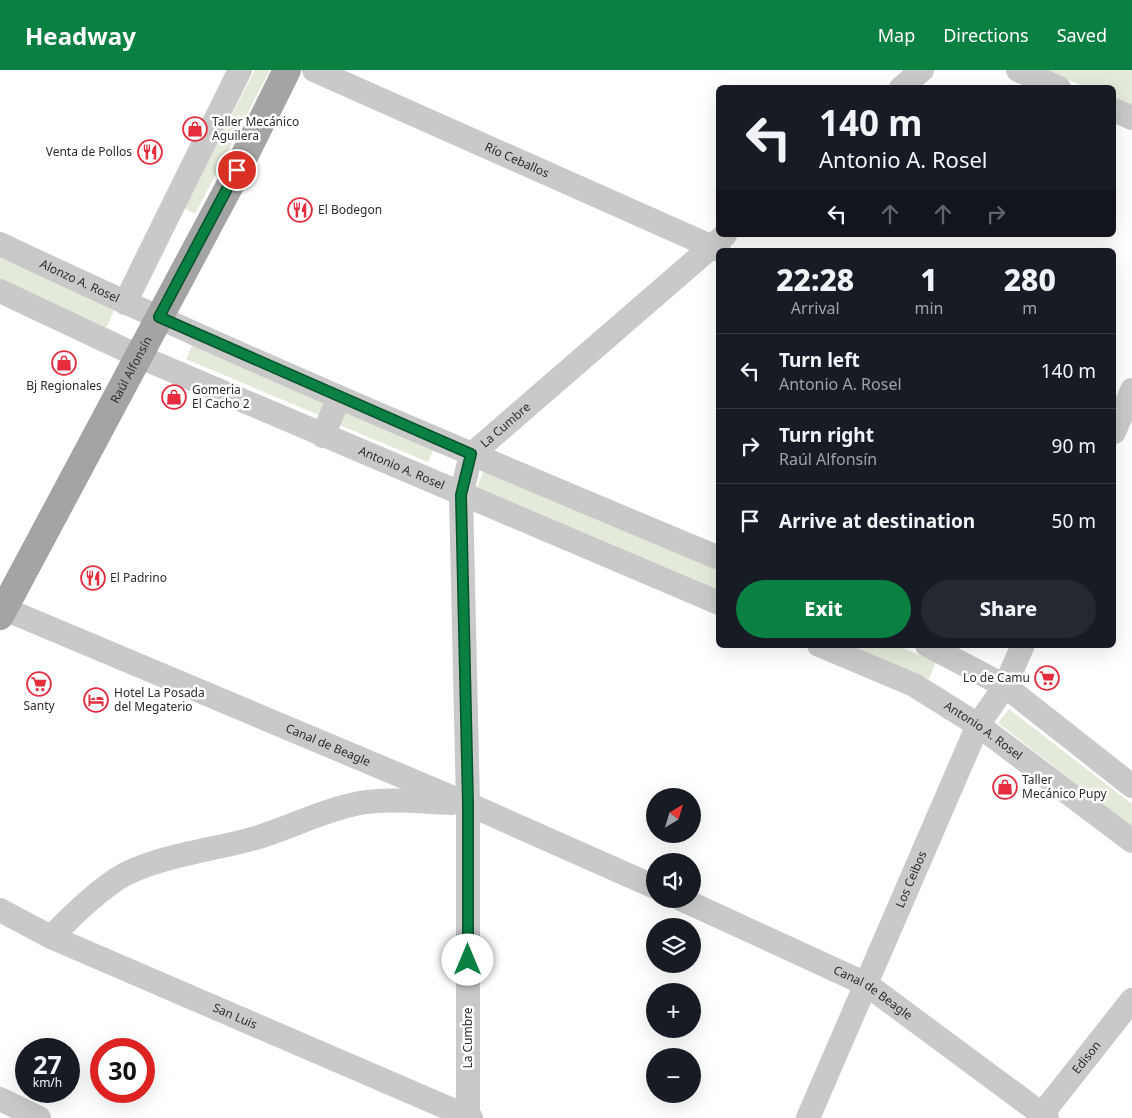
<!DOCTYPE html>
<html lang="en">
<head>
<meta charset="utf-8">
<style>
  body { margin:0; font-family:"Noto Sans",sans-serif; background:#242831; color:#f1f3f6; height:100vh; display:flex; flex-direction:column; font-size:19px; white-space:nowrap }
  * { box-sizing:border-box; margin:0 }
  p { font-size:16px; color:#9ea1a6 }
  .icon { flex:none; width:28px; height:28px; fill:none; stroke:currentColor; stroke-width:2; stroke-linecap:round; stroke-linejoin:round }
  .map { position:relative; flex:1; overflow:hidden }
  .details { position:absolute; left:716px; top:178px; width:400px; height:400px; display:flex; flex-direction:column; background:#171b24; border-radius:8px; box-shadow:0 5px 20px #0002 }
  .details>* { flex:none }
  .hud { position:absolute; left:716px; top:15px; width:400px; height:152px; border-radius:8px; box-shadow:0 5px 20px #0002; background:#171b24; color:#f1f3f6; overflow:hidden }
  .needle { width:32px; rotate:38deg }
  .buttons { position:absolute; left:646px; top:718px; display:grid; gap:10px }
  .buttons a { display:grid; place-items:center; width:55px; height:55px; border-radius:50%; background:#171b24; box-shadow:0 5px 20px #0002; font-size:25px }
  .speed { position:absolute; left:15px; top:968px; display:flex; gap:10px; font-size:25px; font-weight:700; text-align:center }
  .speed>* { display:grid; place-content:center; width:65px; height:65px; border-radius:50%; background:#171b24; box-shadow:0 5px 20px #0002; line-height:1 }
  .speed small { font-size:12px; font-weight:400 }
  .speed .limit { border:8px solid #d22; background:#fff; color:#111 }
  .pin { position:absolute; display:grid; place-items:center; width:42px; height:42px; color:#fff; margin:-21px; border:2px solid #fff; border-radius:50%; box-shadow:0 1px 5px #0007 }
  .me { position:absolute; width:55px; margin:-28px; rotate:0deg; stroke-linejoin:round; filter:drop-shadow(0 0 4px #0008) }
  .turn { display:flex; align-items:center; gap:18px; height:105px; padding:0 20px; font-size:22px }
  .turn .icon { width:65px; height:65px; stroke-width:2.5 }
  .turn b { display:block; font-size:35px; line-height:42px }
  .lanes { display:flex; align-items:center; height:48px; padding:0 20px; background:#0003; justify-content:center; gap:25px; direction:ltr }
  .lanes .off { opacity:.35 }
  .eta { display:flex; justify-content:space-evenly; align-items:center; height:85px; text-align:center }
  .eta b { font-size:30px; font-weight:800; line-height:35px }
  .action { display:flex; gap:10px; margin-top:auto; padding:10px 20px }
  .action a { flex:1; height:58px; border-radius:30px; background:#0b8043; color:#fff; font-size:20px; font-weight:800; line-height:58px; text-align:center }
  .action a+a { background:#242831; color:#f1f3f6 }
  ul { padding:0; list-style:none }
  li { display:flex; align-items:center; gap:15px; height:75px; padding:0 20px; border-top:1px solid #363941 }
  li div { flex:1 }
  li b { display:block; font-size:19px }
  li em { font-style:normal }
  header { display:flex; align-items:center; gap:30px; box-sizing:border-box; height:70px; padding:0 25px; background:#0b8043; color:#fff }
  header strong { font-size:24px }
  nav { display:flex; gap:28px; margin-inline-start:auto; font-size:18px }
  .map>svg:first-child { display:block }
  .green { fill:#e3ead9 }
  .lines { fill:none; stroke-linecap:round; stroke-linejoin:round }
  .minor { stroke:#c9c9c9; stroke-width:24 }
  .major { stroke:#a4a4a4; stroke-width:28 }
  .route-casing { stroke:#07532c; stroke-width:12 }
  .route { stroke:#0b8043; stroke-width:9 }
  .labels { text-anchor:middle; stroke-width:5; stroke-linejoin:round; paint-order:stroke }
  .poi-label { font-size:12px; fill:#2c2c2c; stroke:#fff; text-anchor:start }
  .street-label { font-size:12px; fill:#2c2c2c; stroke:#fff }
</style>
</head>
<body>
<header>
<strong>Headway</strong>
<nav><a>Map</a><a>Directions</a><a>Saved</a></nav>
</header>
<div class="map">
<svg width="1132" height="1048" viewBox="0 0 1132 1048">
  <rect width="100%" height="100%" fill="#fff"/>
  <!-- green -->
  <g class="green">
    <polygon points="255,0 270,0 195,144 184,138"/>
    <polygon points="1045,0 1132,0 1132,38 1114,30 1114,18 1085,17"/>
    <polygon points="0,185 115,239 105,261 0,212"/>
    <polygon points="193,273 328,331 321,346 186,289"/>
    <polygon points="342,340 434,378 428,392 337,354"/>
    <polygon points="484,400 719,500 719,520 477,417"/>
    <polygon points="849,575 895,575 936,592 929,609"/>
    <polygon points="1009,639 1132,734 1132,757 998,653"/>
  </g>
  <g class="lines">
    <!-- minor -->
    <g class="minor">
      <path id="s1" d="M314,0L719,180"/>
      <polyline points="1018,0 1059,18"/>
      <polyline points="901,18 922,0"/>
      <polyline points="1114,40 1132,48"/>
      <path id="s2" d="M0,174C236,286 478,387 719,488"/>
      <path id="s3" d="M0,221L138,286L719,533"/>
      <polyline points="125,233 240,0"/>
      <polyline points="1114,362 1132,320"/>
      <polyline points="323,366 339,327"/>
      <path id="s4" d="M0,537L468,734L655,817"/>
      <path id="s5" d="M819,575L914,615L978,655L1132,771"/>
      <polyline points="927,575 1005,616 1132,716"/>
      <path id="s6" d="M681,829L866,914L1047,1048"/>
      <path id="s7" d="M0,840L51,867L471,1048"/>
      <path d="M51,867C72,846 93,825 117,809C151,787 212,780 252,769C288,759 322,740 360,733C390,728 421,732 451,733"/>
      <polyline points="0,1029 39,1048"/>
      <path id="s8" d="M1042,1044L1132,930"/>
      <path id="s9" d="M468,1048V734L461,425L471,385L725,165"/>
      <path id="s10" d="M808,1048L978,655L1005,616L1023,575"/>
    </g>
    <!-- major -->
    <path class="major" id="s11" d="M0,546L229,117L287,0"/>
  </g>
  <g class="lines">
    <!-- route casing -->
    <g class="route-casing">
      <polyline id="route" points="237,100 159,247 471,384 461,425 468,734 468,890"/>
    </g>
    <!-- route -->
    <use href="#route" class="route"/>
  </g>
  <!-- icons -->
  <defs>
    <g id="shop-ring" transform="scale(1.25)"><circle r="9.5" fill="#fff" stroke="#e52d3e" stroke-width="1.5"/><path d="M-5-2.5h2.3a2.7 3.5 0 0 1 5.4 0H5L5.5 6h-11ZM-1.5-2.5h3a1.5 2.3 0 0 0-3 0Z" fill="#e52d3e"/></g>
    <g id="restaurant-ring" transform="scale(1.25)"><circle r="9.5" fill="#fff" stroke="#e52d3e" stroke-width="1.5"/><path d="M-5-6h1v4h1v-4h1v4h1v-4h1v5L-1.5 .5V6h-2V.5L-5-1ZM5-6V6H3V1.5H1.5Q1.5-4 5-6Z" fill="#e52d3e"/></g>
    <g id="supermarket-ring" transform="scale(1.25)"><circle r="9.5" fill="#fff" stroke="#e52d3e" stroke-width="1.5"/><path d="M-6-5.5h2.5l.6 2H6L4.5 2H-2.5L-4.4-4H-6ZM-1.5 3.2a1.3 1.3 0 1 0 .1 0ZM3 3.2a1.3 1.3 0 1 0 .1 0Z" fill="#e52d3e"/></g>
    <g id="hotel-ring" transform="scale(1.25)"><circle r="9.5" fill="#fff" stroke="#e52d3e" stroke-width="1.5"/><path d="M-6-4.5h1.5V1H6V5H4.5V3h-9V5H-6ZM-4 0a1.8 1.8 0 1 1 3.6 0ZM.5 0V-2.5h3Q6-2.5 6 0Z" fill="#e52d3e"/></g>
  </defs>
  <g fill-rule="evenodd">
    <use href="#shop-ring" x="195" y="59"/>
    <use href="#restaurant-ring" x="150" y="82"/>
    <use href="#restaurant-ring" x="300" y="140"/>
    <use href="#shop-ring" x="64" y="293"/>
    <use href="#shop-ring" x="174" y="327"/>
    <use href="#restaurant-ring" x="93" y="508"/>
    <use href="#supermarket-ring" x="1047" y="608"/>
    <use href="#supermarket-ring" x="39" y="614"/>
    <use href="#hotel-ring" x="96" y="630"/>
    <use href="#shop-ring" x="1005" y="717"/>
  </g>
  <g class="labels">
    <!-- poi labels -->
    <g class="poi-label">
      <text x="212" y="56">Taller Mecánico<tspan x="212" dy="14">Aguilera</tspan></text>
      <text x="132" y="86" text-anchor="end">Venta de Pollos</text>
      <text x="318" y="144">El Bodegon</text>
      <text x="64" y="320" text-anchor="middle">Bj Regionales</text>
      <text x="192" y="324">Gomeria<tspan x="192" dy="14">El Cacho 2</tspan></text>
      <text x="110" y="512">El Padrino</text>
      <text x="1030" y="612" text-anchor="end">Lo de Camu</text>
      <text x="114" y="627">Hotel La Posada<tspan x="114" dy="14">del Megaterio</tspan></text>
      <text x="39" y="640" text-anchor="middle">Santy</text>
      <text x="1022" y="714">Taller<tspan x="1022" dy="14">Mecánico Pupy</tspan></text>
    </g>
    <!-- street labels -->
    <g class="street-label">
      <text dy="4" stroke="none"><textPath href="#s1" startOffset="222">Río Ceballos</textPath></text>
      <text dy="4" stroke="none"><textPath href="#s2" startOffset="88">Alonzo A. Rosel</textPath></text>
      <text dy="4" stroke="none"><textPath href="#s11" startOffset="279">Raúl Alfonsín</textPath></text>
      <text dy="4" stroke="none"><textPath href="#s9" startOffset="710">La Cumbre</textPath></text>
      <text dy="4" stroke="none"><textPath href="#s3" startOffset="439">Antonio A. Rosel</textPath></text>
      <text dy="4" stroke="none"><textPath href="#s5" startOffset="186">Antonio A. Rosel</textPath></text>
      <text dy="4" stroke="none"><textPath href="#s4" startOffset="356">Canal de Beagle</textPath></text>
      <text dy="4" stroke="none"><textPath href="#s10" startOffset="260">Los Ceibos</textPath></text>
      <text dy="4" stroke="none"><textPath href="#s6" startOffset="214">Canal de Beagle</textPath></text>
      <text dy="4" stroke="none"><textPath href="#s7" startOffset="258">San Luis</textPath></text>
      <text transform="translate(468 968) rotate(-90)" y="4">La Cumbre</text>
      <text dy="4" stroke="none"><textPath href="#s8" startOffset="72">Edison</textPath></text>
    </g>
  </g>
</svg>
<div class="buttons">
<a><svg class="needle" viewBox="-14 -14 28 28"><path d="M0-13l5 13h-10z" fill="#e53935"/><path d="M0 13l5-13h-10z" fill="#9ea1a6"/></svg></a>
<a><svg class="icon" aria-label="sound" viewBox="0 0 24 24"><path d="M4 9h4l5-4v14l-5-4H4zM17 9q2 3 0 6"/></svg></a>
<a><svg class="icon" aria-label="layers" viewBox="0 0 24 24"><path d="M12 4l9 5-9 5-9-5zM3 14l9 5 9-5"/></svg></a>
<a>+</a>
<a>−</a>
</div>
<div class="speed"><div>27<small>km/h</small></div><div class="limit">30</div></div>
<div class="pin" style="left:237px;top:100px;background:#d93025"><svg class="icon" aria-label="arrive" viewBox="0 0 24 24"><path d="M6 21V4h12l-3 4 3 4H6"/></svg></div>
<svg class="me" style="left:468px;top:890px" viewBox="-20 -20 40 40"><circle r="19" fill="#fff"/><path d="M0-13L10 11 0 6-10 11z" fill="#0b8043"/></svg>
<div class="hud">
<div class="turn"><svg class="icon" aria-label="left" viewBox="0 0 24 24"><path d="M17 20v-9H6M10 6l-5 5 5 5"/></svg><div><b>140 m</b>Antonio A. Rosel</div></div>
<div class="lanes"><svg class="icon" aria-label="left" viewBox="0 0 24 24"><path d="M17 20v-9H6M10 6l-5 5 5 5"/></svg><svg class="icon off" aria-label="ahead" viewBox="0 0 24 24"><path d="M12 20V5M6 11l6-6 6 6"/></svg><svg class="icon off" aria-label="ahead" viewBox="0 0 24 24"><path d="M12 20V5M6 11l6-6 6 6"/></svg><svg class="icon off" aria-label="right" viewBox="0 0 24 24"><path d="M7 20v-9h11M14 6l5 5-5 5"/></svg></div>
</div>
<section class="details">
<div class="eta">
<div><b>22:28</b><p>Arrival</p></div>
<div><b>1</b><p>min</p></div>
<div><b>280</b><p>m</p></div>
</div>
<ul>
<li><svg class="icon" aria-label="left" viewBox="0 0 24 24"><path d="M17 20v-9H6M10 6l-5 5 5 5"/></svg><div><b>Turn left</b><p>Antonio A. Rosel</p></div><em>140 m</em></li>
<li><svg class="icon" aria-label="right" viewBox="0 0 24 24"><path d="M7 20v-9h11M14 6l5 5-5 5"/></svg><div><b>Turn right</b><p>Raúl Alfonsín</p></div><em>90 m</em></li>
<li><svg class="icon" aria-label="arrive" viewBox="0 0 24 24"><path d="M6 21V4h12l-3 4 3 4H6"/></svg><div><b>Arrive at destination</b></div><em>50 m</em></li>
</ul>
<div class="action"><a>Exit</a><a>Share</a></div>
</section>
</div>
</body>
</html>
